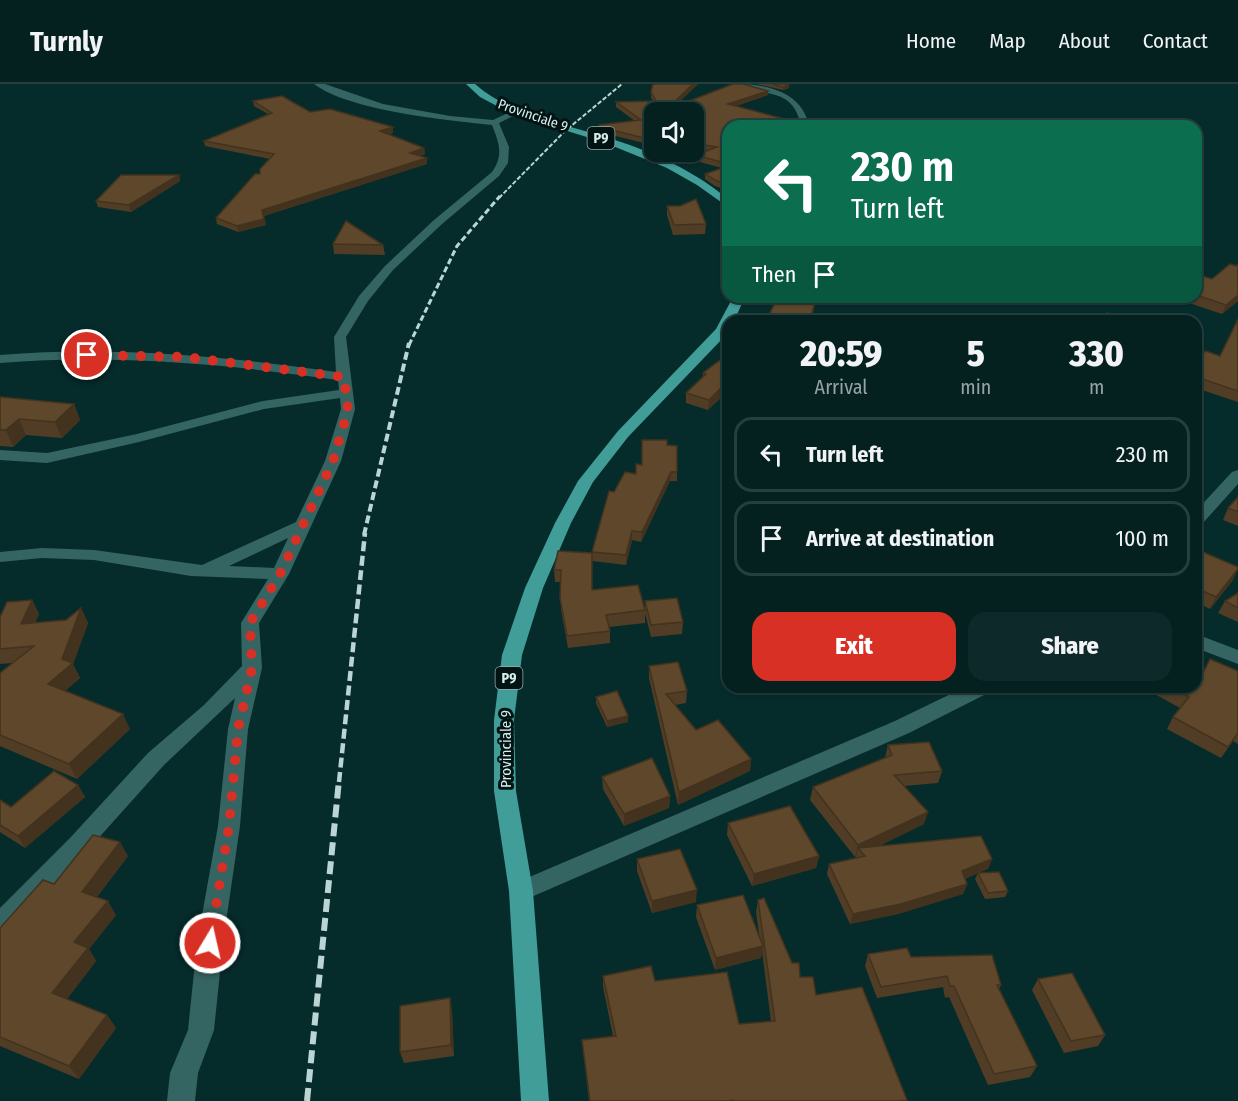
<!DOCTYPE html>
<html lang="en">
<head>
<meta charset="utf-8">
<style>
  body { margin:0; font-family:"Fira Sans Condensed",sans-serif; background:#0d2929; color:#f1f3f6; height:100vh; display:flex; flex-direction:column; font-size:22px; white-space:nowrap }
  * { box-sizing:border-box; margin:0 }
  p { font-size:20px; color:#97a3a5 }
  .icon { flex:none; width:33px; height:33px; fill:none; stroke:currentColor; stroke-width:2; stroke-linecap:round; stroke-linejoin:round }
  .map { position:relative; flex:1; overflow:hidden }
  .panel { position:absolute; left:722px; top:231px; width:480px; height:378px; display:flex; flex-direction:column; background:#042120; border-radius:18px; box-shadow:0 2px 4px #0004,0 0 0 2px #253e3e }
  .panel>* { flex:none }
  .top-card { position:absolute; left:722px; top:36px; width:480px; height:183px; border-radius:18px; box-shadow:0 2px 4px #0004,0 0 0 2px #253e3e; background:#0b6e4f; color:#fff; overflow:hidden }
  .controls { position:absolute; left:644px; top:18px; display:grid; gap:12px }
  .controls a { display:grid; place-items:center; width:60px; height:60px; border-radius:12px; background:#042120; box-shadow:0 2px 4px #0004,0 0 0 2px #253e3e; font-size:30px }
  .pin { position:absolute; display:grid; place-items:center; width:51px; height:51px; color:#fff; margin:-26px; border:3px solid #fff; border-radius:50%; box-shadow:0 2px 6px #0007 }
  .me { position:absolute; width:66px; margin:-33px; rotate:9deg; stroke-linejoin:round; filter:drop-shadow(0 0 4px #0008) }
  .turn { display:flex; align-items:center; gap:21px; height:126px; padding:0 30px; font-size:27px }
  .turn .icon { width:78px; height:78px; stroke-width:2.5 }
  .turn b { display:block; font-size:42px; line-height:51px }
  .then { display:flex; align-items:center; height:57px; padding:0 30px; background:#0003; gap:12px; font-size:22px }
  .eta { display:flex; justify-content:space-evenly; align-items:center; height:102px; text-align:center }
  .eta b { font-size:36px; font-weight:800; line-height:42px }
  .button { display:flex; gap:12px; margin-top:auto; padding:12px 30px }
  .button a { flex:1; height:69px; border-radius:18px; background:#d93025; color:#fff; font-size:24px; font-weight:800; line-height:69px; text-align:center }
  .button a+a { background:#0d2929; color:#f1f3f6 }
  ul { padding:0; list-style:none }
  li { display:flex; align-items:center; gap:18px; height:75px; margin:0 12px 9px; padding:0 18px; border:3px solid #253e3e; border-radius:18px }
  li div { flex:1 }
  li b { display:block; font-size:22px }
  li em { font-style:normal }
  header { display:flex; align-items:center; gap:36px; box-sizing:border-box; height:84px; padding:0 30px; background:#042120; border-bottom:2px solid #253e3e }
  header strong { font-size:28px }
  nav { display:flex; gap:33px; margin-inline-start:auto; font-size:21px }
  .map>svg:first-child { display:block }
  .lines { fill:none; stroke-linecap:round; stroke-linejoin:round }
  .street { fill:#356562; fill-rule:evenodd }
  .primary { fill:#409d98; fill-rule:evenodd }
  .rail-far4 { stroke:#bbd5d4; stroke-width:2; stroke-dasharray:4.5 2; stroke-linecap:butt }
  .rail-far3 { stroke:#bbd5d4; stroke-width:3; stroke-dasharray:6 3; stroke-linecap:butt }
  .rail-far2 { stroke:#bbd5d4; stroke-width:4; stroke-dasharray:8 4; stroke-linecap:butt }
  .rail-far1 { stroke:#bbd5d4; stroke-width:4.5; stroke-dasharray:10 4.5; stroke-linecap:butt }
  .rail { stroke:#bbd5d4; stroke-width:6; stroke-dasharray:13 6; stroke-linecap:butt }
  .wall { fill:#513d25 }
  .shaded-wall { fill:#42321e }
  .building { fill:#5e472b; stroke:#42321e; stroke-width:1.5 }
  .route { stroke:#d93025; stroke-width:10; stroke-dasharray:0 18 }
  .labels { text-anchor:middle; stroke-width:6; stroke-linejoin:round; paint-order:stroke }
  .far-street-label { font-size:14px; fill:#d6efed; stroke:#011312 }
  .shield { fill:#011312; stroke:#96adab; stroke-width:1.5 }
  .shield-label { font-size:14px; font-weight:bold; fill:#d6efed }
  .street-label { font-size:15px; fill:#d6efed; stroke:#011312 }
</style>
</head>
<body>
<header>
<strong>Turnly</strong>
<nav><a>Home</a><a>Map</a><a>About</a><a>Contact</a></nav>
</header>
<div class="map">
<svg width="1238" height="1017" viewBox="0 0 1238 1017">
  <rect width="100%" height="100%" fill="#052c2b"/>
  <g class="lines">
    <!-- street -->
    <g class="street">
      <path d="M314,0H325L383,20L450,32L493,36L514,26L521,28L499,39L509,63L508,79L499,92L442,140L393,186L368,217L346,253L355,325L347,355L341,377L289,490L259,539L262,584L248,645L240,742L223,859L214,946L198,989L195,1017H167L170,989L188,946L197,859L218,742L228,645L235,614L164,681L86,768L9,849L0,852V824L70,754L148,669L204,621L242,582L241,539L268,495L191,492L94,476L42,474L0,478V468L42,464L94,466L202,481L296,438L325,377L341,325L340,314L264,325L139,358L47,379L0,376V366L47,369L137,350L263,317L339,306L338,296C225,280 114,270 0,279V271C113,262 224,272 336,288L334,253L359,212L385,182L434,136L492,88C504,71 499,59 492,41C446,36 350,27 314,0ZM288,454L274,484L229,482Z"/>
      <path d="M735,0C766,0 802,7 809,42H801C793,0 760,14 735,0Z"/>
      <polygon points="1238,386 1238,400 1202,440 1196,441 1196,427 1232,388"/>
      <polygon points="1196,550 1238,566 1238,580 1196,564"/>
      <polygon points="965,603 993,603 990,608 909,649 529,814 521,818 513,814 509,807 513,800 895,637"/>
    </g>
    <!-- primary -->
    <g class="primary">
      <path d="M466,0H475C508,29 551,37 592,49C641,63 688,82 728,115V123L697,101L667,84L603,58L512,30L480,13Z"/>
      <polygon points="733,213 745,213 734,237 728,237 726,251 628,353 593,398 571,439 543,504 522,571 514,636 516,707 533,807 549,1017 521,1017 509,807 494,707 494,636 502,571 525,504 555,439 578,397 618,347 716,245"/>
    </g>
    <!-- rail-far4 -->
    <polyline class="rail-far4" points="499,114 565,47 622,0"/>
    <!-- rail-far3 -->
    <polyline class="rail-far3" points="409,261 457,162 500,112"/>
    <!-- rail-far2 -->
    <polyline class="rail-far2" points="364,451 409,259"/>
    <!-- rail-far1 -->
    <polyline class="rail-far1" points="339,698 365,449"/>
    <!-- rail -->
    <polyline class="rail" points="307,1017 339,696"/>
  </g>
  <!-- wall -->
  <g class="wall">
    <polygon points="698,0 674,23 768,11 736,22 792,37 791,42 728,42 728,106 715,102 705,95 705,90 722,84 696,77 696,71 708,66 693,64 693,28 654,28 654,57 651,57 644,59 599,48 599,41 635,37 616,23 616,18 653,17 651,13 651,8"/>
    <polygon points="756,0 786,0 789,1 789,4 783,6"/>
    <polygon points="253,17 310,28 393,49 388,50 424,64 425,70 420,72 427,80 264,132 266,141 238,148 217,140 216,134 260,90 270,75 205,62 204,57 268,30 254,22"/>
    <polygon points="179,91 180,97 131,128 98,123 96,117"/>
    <polygon points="667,122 706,140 705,150 673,151 667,131"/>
    <polygon points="333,160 383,161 385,171 334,170"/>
    <polygon points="1196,193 1238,217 1222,230 1174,214 1175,213 1196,213"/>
    <polygon points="1238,235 1238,318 1196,304 1196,272 1199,273 1220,272"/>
    <polygon points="728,270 728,307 708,326 686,319 686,309 703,292 703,289"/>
    <polygon points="0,313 74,320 80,336 62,354 26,351 13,363 0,362"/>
    <polygon points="667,361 677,388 677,397 670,397 641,458 632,456 626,481 592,477 592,468 614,408 636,390 642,381"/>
    <polygon points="1238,413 1238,442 1223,436 1228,424"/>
    <polygon points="558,467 592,506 645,526 645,517 683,538 682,550 651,553 645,529 645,539 609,543 610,547 610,559 568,564 561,526 561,498 555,498 554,486"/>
    <polygon points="1196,475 1233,496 1210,525 1196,518"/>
    <polygon points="1238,509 1238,538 1218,529 1225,517"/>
    <polygon points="32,516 39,530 35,539 66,536 81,524 88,539 73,580 80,594 65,607 130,645 77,695 0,662 0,589 12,579 0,580 0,533"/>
    <polygon points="649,582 687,607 686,619 675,621 696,646 751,675 750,687 678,721 649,594"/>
    <polygon points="1238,587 1238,660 1233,657 1221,674 1167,645 1173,633 1180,624 1142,603 1196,603 1202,591"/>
    <polygon points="596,613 628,638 607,643 596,619"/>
    <polygon points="888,661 942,687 938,699 904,702 924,740 877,763 992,775 988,785 978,789 1008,807 1005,813 985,815 975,795 978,789 965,795 967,800 963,810 898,830 850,840 827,790 829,780 856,774 856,773 855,773 810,716 813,703 885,674"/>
    <polygon points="602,693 670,712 669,724 624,742 603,705"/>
    <polygon points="78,701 85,713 25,764 0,748 0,716 11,723"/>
    <polygon points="728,739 819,772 816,784 752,802 727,751"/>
    <polygon points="128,772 97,813 116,831 89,865 96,877 67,915 107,931 116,944 79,995 0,962 0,844 54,800"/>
    <polygon points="637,775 696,818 652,829 637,787"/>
    <polygon points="758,816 800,893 907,1016 907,1017 589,1017 582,956 613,952 603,903 603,892 655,897 739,940 771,937 762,867 761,874 715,886 696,833 697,821 760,857 756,828"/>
    <polygon points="868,870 911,873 1001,901 999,905 1037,982 1030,993 988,1001 949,913 945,914 943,903 877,914 865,882"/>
    <polygon points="1038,895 1105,951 1098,962 1064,969 1032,906"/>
    <polygon points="452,926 454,972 404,979 400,968"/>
  </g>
  <!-- shaded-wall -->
  <g class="shaded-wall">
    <polygon points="693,0 698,0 669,28 666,26"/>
    <polygon points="789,1 789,4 783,6 783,3"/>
    <polygon points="768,7 768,11 727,25 728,20"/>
    <polygon points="792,37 791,42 784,42"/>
    <polygon points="393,43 393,49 381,53 380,47"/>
    <polygon points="651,52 651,57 644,59 644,54"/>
    <polygon points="424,64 425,70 411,74 410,69"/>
    <polygon points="427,74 427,80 264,132 266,141 238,148 237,142 262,126"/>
    <polygon points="179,91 180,97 131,128 129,121"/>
    <polygon points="1238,211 1238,217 1222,230 1226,221"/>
    <polygon points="816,213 817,213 811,237 810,237"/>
    <polygon points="728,297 727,307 708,326 709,316"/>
    <polygon points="74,320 80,336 62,354 55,338"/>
    <polygon points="19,335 26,351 13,363 6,346"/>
    <polygon points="671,388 670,397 641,458 642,448"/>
    <polygon points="632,447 632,456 626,481 626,471"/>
    <polygon points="1238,485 1233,496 1210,525 1216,513"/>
    <polygon points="32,516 39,530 28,555 21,540"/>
    <polygon points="81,524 88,539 73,580 80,594 56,615 48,600 62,575"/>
    <polygon points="123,630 130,645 77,695 69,680"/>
    <polygon points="628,632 628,638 607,643 607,637"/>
    <polygon points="1238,649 1233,657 1221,674 1228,663"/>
    <polygon points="751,675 750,687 678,721 679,708"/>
    <polygon points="78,701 85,713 25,764 18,752"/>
    <polygon points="670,712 669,724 624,742 624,730"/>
    <polygon points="928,728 924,740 862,770 858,764 856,773 855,773 858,761"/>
    <polygon points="120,758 128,772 90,821 82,808"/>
    <polygon points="819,772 816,784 752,802 754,790"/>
    <polygon points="992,775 988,785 958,797 962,787"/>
    <polygon points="967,800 963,810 898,830 850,840 853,830"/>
    <polygon points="697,806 696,818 652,829 652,817"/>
    <polygon points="108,817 116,831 89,865 96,877 61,923 52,909 74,858"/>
    <polygon points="763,862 761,874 715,886 716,874"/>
    <polygon points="450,914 452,926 454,972 451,961"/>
    <polygon points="107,931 116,944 79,995 69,982"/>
  </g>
  <!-- building -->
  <g class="building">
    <polygon points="653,0 693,0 666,26 733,0 743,0 768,7 728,20 792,37 784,42 728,42 728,80 696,71 717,63 693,59 693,28 654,28 654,52 651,52 644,54 599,43 599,41 641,36 616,18 656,17 651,8"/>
    <polygon points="772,0 786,0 789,1 783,3"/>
    <polygon points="282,12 310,28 330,25 393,43 380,47 424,64 410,69 427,74 262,126 264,135 237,142 216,134 255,90 260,90 260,85 274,70 204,57 272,29 253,17"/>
    <polygon points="728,82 728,101 715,96 705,90"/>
    <polygon points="121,91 179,91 129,121 96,117"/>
    <polygon points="696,115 706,140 674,141 667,122 680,122"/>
    <polygon points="346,137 383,161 333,160"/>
    <polygon points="1230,180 1236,182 1238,180 1238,211 1226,221 1196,211 1196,193 1199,191 1212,195"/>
    <polygon points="778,213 816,213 810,237 766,237"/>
    <polygon points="1107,229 1105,237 1097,237"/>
    <polygon points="1238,235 1238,307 1196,293 1196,272 1199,273 1206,267 1220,272"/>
    <polygon points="728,270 728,297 709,316 686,309 706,290 703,289"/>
    <polygon points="0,313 74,320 55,338 19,335 6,346 0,346"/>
    <polygon points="642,356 667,356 667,361 677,362 677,388 671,388 642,448 632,447 626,471 592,468 609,407 614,408 625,388 636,390 636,380 642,381"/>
    <polygon points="1238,413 1238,428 1228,424"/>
    <polygon points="558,467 592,469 592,506 638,501 645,526 606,531 610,547 567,552 560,514 561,486 554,486"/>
    <polygon points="1203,468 1238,483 1238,485 1216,513 1196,504 1196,475"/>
    <polygon points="1238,509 1238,524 1225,517"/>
    <polygon points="677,514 683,538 651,541 645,517"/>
    <polygon points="32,516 21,540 66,536 81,524 62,575 73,579 48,600 123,630 69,680 0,651 0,589 34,562 0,565 0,533 7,518"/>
    <polygon points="1210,575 1238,587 1238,649 1228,663 1173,633 1189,613 1170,603 1196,603 1196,588 1202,591"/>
    <polygon points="678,578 687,607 666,610 696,646 718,636 751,675 679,708 649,582"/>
    <polygon points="617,607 628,632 607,637 596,613"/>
    <polygon points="929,658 942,687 894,691 928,728 858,761 813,703 892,671 888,661"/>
    <polygon points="652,674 670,712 624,730 602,693"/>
    <polygon points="54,687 78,701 18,752 0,741 0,716 11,723"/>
    <polygon points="790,722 819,772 754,790 728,739"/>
    <polygon points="93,751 120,758 82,808 108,817 74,858 88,864 52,909 107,931 69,982 0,953 0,844 43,796 54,800"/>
    <polygon points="981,752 992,775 962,787 967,800 901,820 853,830 829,780 865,772 858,764"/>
    <polygon points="680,765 697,806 652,817 637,775"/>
    <polygon points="999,788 1008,807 988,809 978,789"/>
    <polygon points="743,811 763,862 716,874 697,821"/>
    <polygon points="764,814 792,879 799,879 800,893 813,893 816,911 862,903 907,1016 896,1017 734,1017 733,1016 727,1017 590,1017 582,956 616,952 603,892 651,882 655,897 727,888 739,940 775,937 758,816"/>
    <polygon points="907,864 911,873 992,871 1001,901 997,901 1037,982 994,990 954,902 950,902 947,892 881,903 868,870"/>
    <polygon points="1072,889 1105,951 1071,957 1038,895"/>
    <polygon points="450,914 451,961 400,968 400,922"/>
  </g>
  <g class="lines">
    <!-- route -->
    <polyline class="route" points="87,271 184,273 344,293 348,326 333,377 280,490 250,539 252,584 238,645 229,742 210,859"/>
  </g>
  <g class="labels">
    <!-- far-street labels -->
    <g class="far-street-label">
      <text transform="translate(533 31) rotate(19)" y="5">Provinciale 9</text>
    </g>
    <!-- shield labels -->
    <g class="shield">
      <rect x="587.5" y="43" width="27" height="22" rx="4.5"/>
      <rect x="495.5" y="583" width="27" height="22" rx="4.5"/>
    </g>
    <g class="shield-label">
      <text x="601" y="59">P9</text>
      <text x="509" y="599">P9</text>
    </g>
    <!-- street labels -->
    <g class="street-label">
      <text transform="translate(506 665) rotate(-90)" y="5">Provinciale 9</text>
    </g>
  </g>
</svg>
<div class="controls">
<a><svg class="icon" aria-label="sound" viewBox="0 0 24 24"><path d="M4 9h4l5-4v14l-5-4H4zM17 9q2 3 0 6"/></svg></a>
</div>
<div class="pin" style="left:87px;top:271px;background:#d93025"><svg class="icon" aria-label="arrive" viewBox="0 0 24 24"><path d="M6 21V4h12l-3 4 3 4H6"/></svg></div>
<svg class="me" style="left:210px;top:859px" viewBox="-20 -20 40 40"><circle r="17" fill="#d93025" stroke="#fff" stroke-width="3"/><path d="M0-11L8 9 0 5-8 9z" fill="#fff"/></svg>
<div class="top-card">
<div class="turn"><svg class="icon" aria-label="left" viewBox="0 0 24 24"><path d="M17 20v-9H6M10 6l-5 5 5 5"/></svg><div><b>230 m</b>Turn left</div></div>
<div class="then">Then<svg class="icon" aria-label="arrive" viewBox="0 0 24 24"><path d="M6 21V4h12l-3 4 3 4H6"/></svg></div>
</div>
<section class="panel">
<div class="eta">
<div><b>20:59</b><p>Arrival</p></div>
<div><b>5</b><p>min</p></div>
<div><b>330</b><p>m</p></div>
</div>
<ul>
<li><svg class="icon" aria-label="left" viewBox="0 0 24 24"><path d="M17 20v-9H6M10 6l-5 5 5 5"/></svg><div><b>Turn left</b></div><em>230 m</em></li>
<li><svg class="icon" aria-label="arrive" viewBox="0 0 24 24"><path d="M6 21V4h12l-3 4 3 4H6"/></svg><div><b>Arrive at destination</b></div><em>100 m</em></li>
</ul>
<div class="button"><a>Exit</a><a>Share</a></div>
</section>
</div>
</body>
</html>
